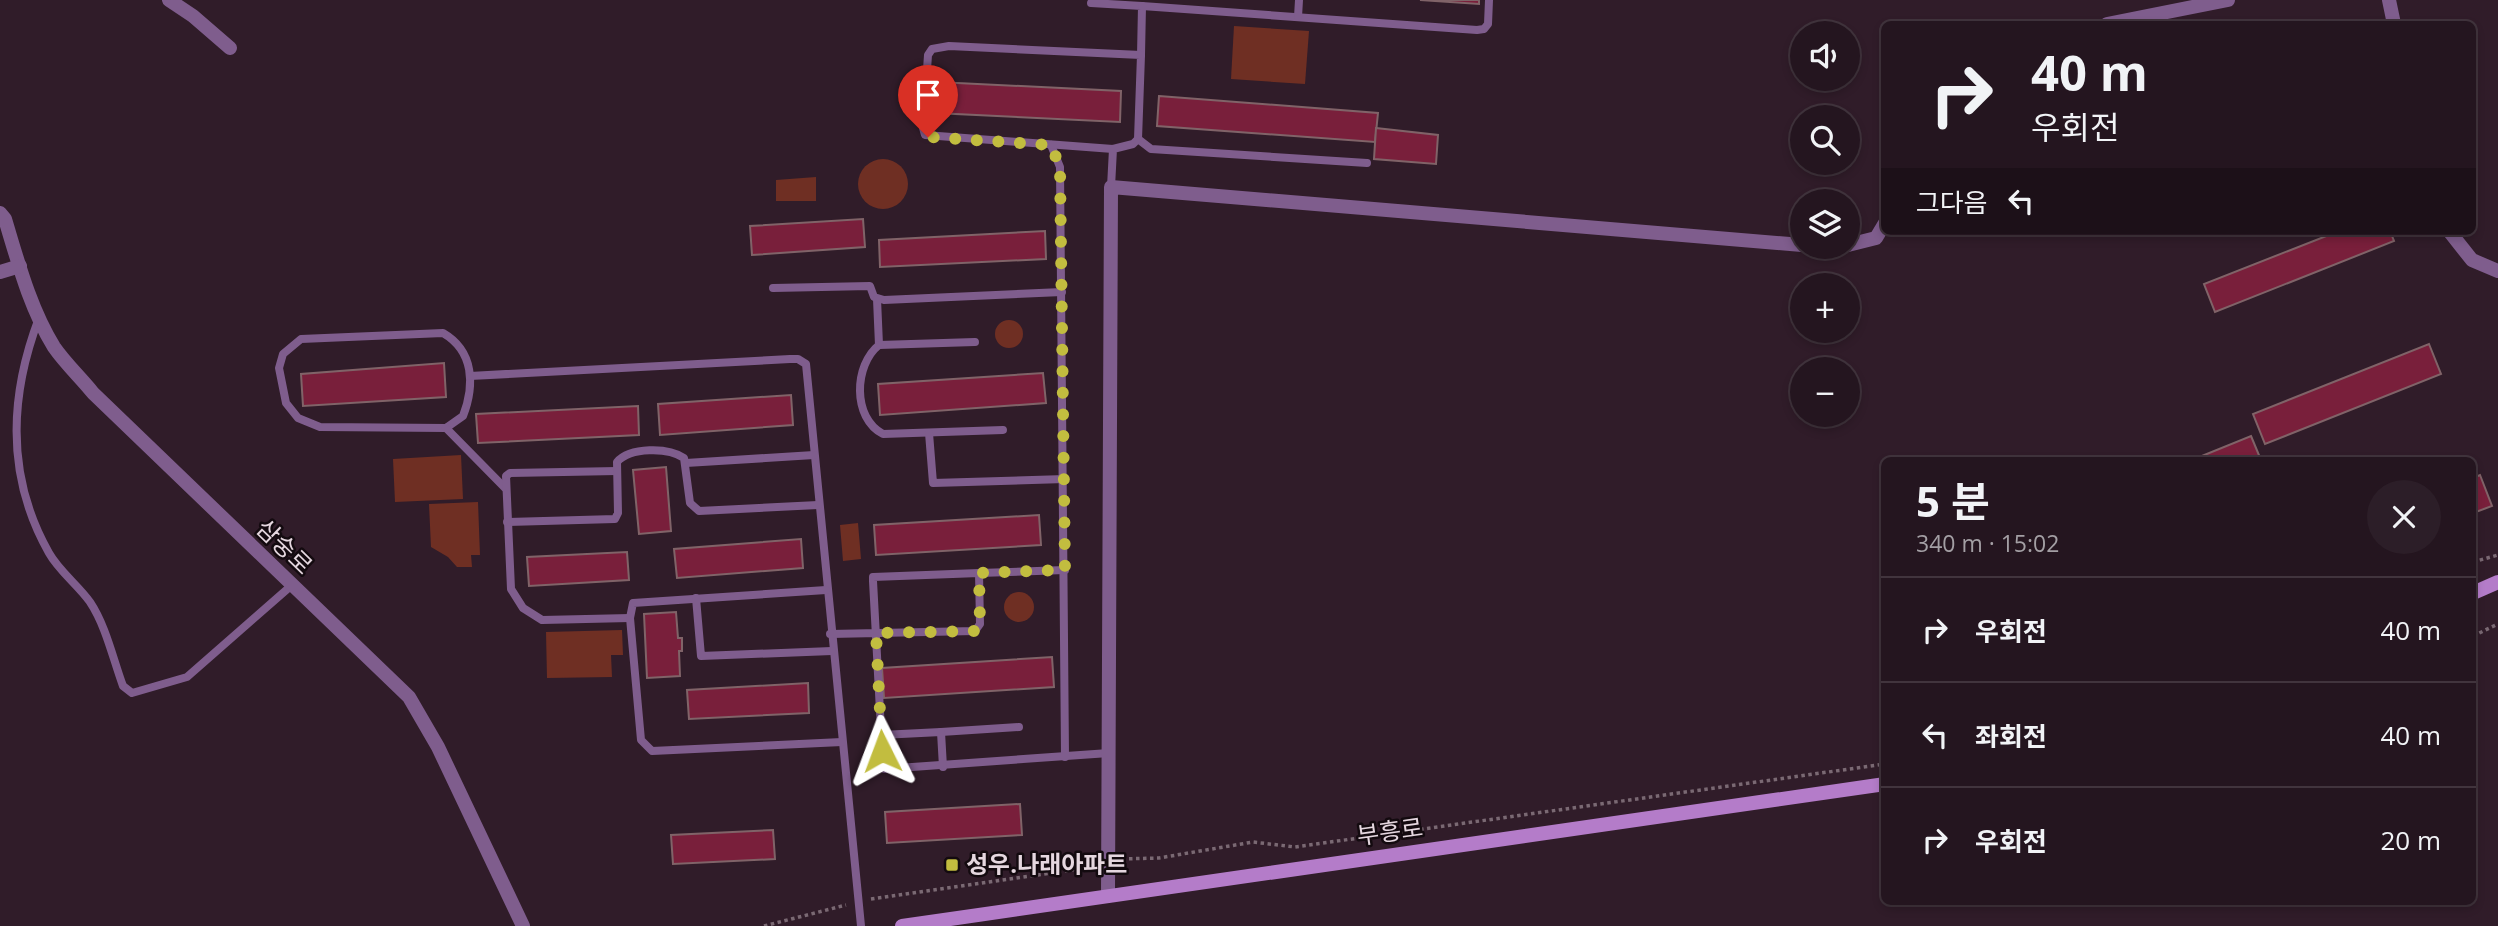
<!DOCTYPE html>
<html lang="ko">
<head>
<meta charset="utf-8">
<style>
  body { margin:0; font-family:"Open Sans","Noto Sans KR",sans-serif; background:#2c1e28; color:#f1f3f6; height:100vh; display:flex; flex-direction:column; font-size:26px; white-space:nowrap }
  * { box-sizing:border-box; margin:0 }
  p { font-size:23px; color:#a39fa4 }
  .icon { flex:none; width:38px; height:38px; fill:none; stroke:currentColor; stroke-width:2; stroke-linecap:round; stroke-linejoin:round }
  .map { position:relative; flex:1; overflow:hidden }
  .side { position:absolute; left:1881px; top:457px; width:595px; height:448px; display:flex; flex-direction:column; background:#24151f; border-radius:10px; box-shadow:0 4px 10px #0003,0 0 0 2px #41343d }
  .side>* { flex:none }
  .hud { position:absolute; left:1881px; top:21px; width:595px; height:214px; border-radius:10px; box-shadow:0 4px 10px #0003,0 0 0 2px #41343d; background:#24151f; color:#f1f3f6; overflow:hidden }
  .buttons { position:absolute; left:1790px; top:21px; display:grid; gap:14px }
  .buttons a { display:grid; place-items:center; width:70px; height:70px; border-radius:50%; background:#24151f; box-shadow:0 4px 10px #0003,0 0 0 2px #41343d; font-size:35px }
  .pin { position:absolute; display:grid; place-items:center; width:60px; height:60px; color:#fff; margin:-72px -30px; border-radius:50% 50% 50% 0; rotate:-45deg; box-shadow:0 0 7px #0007 }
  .pin .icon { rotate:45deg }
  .me { position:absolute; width:77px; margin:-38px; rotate:357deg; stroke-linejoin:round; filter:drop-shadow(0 0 5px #0008) }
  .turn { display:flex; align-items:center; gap:24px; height:147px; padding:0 35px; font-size:32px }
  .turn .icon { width:91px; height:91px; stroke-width:2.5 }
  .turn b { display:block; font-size:49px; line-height:60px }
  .then { display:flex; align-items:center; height:66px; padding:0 35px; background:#0003; gap:14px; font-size:26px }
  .round { display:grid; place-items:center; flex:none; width:74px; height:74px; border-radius:37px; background:#2c1e28 }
  .headline { display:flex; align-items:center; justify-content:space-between; height:119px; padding:0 35px }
  h1 { font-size:42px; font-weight:700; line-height:52px }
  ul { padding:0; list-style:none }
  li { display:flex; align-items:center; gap:21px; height:105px; padding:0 35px; border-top:2px solid #41343d }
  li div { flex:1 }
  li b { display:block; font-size:26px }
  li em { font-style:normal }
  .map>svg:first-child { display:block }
  .green { fill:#6f2f23 }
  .building { fill:#791f3b; stroke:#806368; stroke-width:2 }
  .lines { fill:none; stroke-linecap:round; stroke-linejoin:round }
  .path { stroke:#7a6973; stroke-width:3.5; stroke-dasharray:3.5 3.5; stroke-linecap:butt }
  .lane { stroke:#7f5d8d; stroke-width:8 }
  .street { stroke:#7f5d8d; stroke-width:14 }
  .secondary { stroke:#b47cc9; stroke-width:14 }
  .route { stroke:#c2bd3f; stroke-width:12; stroke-dasharray:0 21.6 }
  .poi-dot { fill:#c2bd3f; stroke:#130a0f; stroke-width:2.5 }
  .labels { text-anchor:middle; stroke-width:5; stroke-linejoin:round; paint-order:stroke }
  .street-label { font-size:24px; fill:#e5d7df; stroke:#130a0f }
  .poi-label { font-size:24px; font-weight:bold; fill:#e5d7df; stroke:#130a0f; text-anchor:start }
</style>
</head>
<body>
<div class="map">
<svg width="2498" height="926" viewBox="0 0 2498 926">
  <rect width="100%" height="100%" fill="#301c29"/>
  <!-- green -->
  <g class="green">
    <polygon points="1234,26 1309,31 1305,84 1231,79"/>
    <circle cx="883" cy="184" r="25"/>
    <polygon points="816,177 816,201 776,201 776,180"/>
    <circle cx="1009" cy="334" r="14"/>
    <polygon points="461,455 463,499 395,502 393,459"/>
    <polygon points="478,502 480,555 471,555 472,567 457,567 448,557 431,547 429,504"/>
    <polygon points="858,523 861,559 843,561 840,525"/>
    <circle cx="1019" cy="607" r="15"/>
    <polygon points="622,630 623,655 611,655 612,677 547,678 546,632"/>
  </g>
  <!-- building -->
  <g class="building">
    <polygon points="1420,0 1479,0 1479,4"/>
    <polygon points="937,82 1121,91 1120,122 935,113"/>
    <polygon points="1159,96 1378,113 1375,142 1157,126"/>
    <polygon points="1376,128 1438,135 1436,164 1374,159"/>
    <polygon points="863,219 865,247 752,255 750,226"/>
    <polygon points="1045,231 1046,259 880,267 879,240"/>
    <polygon points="2339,231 2390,231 2394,241 2215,312 2204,284"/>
    <polygon points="2429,344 2441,374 2265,444 2253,414"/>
    <polygon points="444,363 446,397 303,406 301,374"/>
    <polygon points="1043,373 1046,403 880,415 878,384"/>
    <polygon points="791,395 793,425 660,435 658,404"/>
    <polygon points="638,406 639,435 478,443 476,414"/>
    <polygon points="2251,436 2261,460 2192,460"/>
    <polygon points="666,467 671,531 639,534 633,470"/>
    <polygon points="2480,475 2492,506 2473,513 2473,478"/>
    <polygon points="1039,515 1041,545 876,555 874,525"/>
    <polygon points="801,539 803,568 677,578 674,549"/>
    <polygon points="627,552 629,580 529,586 527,557"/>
    <polygon points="676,612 678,638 682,638 682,651 679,651 680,676 647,678 644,614"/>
    <polygon points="1052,657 1054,687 884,698 882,668"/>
    <polygon points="808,683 809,713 689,719 687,690"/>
    <polygon points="1020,804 1022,835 887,843 885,812"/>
    <polygon points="773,830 775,859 673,864 671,835"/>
  </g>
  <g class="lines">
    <!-- path -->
    <g class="path">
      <polyline points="2473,562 2498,555"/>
      <polyline points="2473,636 2498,624"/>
      <polyline points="1122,859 1159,858 1253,842 1295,847 1885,764"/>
      <polyline points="871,899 1072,870 1093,862"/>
      <polyline points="764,926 846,905"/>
    </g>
    <!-- lane -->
    <g class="lane">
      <polyline points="1091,3 1142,6 1141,55"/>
      <polyline points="1142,6 1477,30 1484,29 1488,24 1489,0"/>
      <polyline points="1298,17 1299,0"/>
      <polyline points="1138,139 1151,149 1367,163"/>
      <polyline points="1051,145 1060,167 1065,757"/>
      <polyline points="1111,187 1113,149 925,135 923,128 928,55 932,49 949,46 1141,55 1138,139 1133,144 1113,149"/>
      <polyline points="773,288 870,286 874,297 884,300 1062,292"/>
      <polyline points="877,299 879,345"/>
      <path d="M39,318C9,397 6,477 49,553C59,571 78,585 90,602C106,626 113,659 123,686L132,693L187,677L292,585"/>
      <path d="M443,333C474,351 475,385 463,416L446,428L320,427L298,418L286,403L279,368L283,354L301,339Z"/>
      <path d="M975,342L879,345C854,365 852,418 883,434L1003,430"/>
      <polyline points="470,376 790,359 798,359 806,364 861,926"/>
      <polyline points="446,428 505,488"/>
      <polyline points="929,433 933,483 1065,479"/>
      <polyline points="686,463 814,455"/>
      <polyline points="617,471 510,473 506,476 511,589 523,608 542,620 630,618"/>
      <path d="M507,522L615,519L618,513L617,462C630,447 668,447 684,458L690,503L699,511L818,505"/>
      <polyline points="979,573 1065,570"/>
      <polyline points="826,590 633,603 630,618 641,740 652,751 842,742"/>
      <polyline points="696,598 701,656 832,651"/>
      <polyline points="830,634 975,631 980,624 979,573 873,577 873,581 883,767 884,769 1109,753"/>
      <polyline points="941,732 1019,727"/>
      <polyline points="881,735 941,732 943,767"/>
    </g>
    <!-- street -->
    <g class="street">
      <polyline points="169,0 193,16 230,48"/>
      <polyline points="2389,0 2394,24"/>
      <polyline points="2107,24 2228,0"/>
      <path d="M0,213L5,219C18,262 30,308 54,347C65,363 81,378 93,393L409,697L438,747L523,926"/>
      <polyline points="2449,231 2472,260 2498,271"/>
      <polyline points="1848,245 1876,238 1885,223"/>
      <polyline points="1816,247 1841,247"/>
      <polyline points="0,272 20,266"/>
      <polyline points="1108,895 1111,187 1802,245"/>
    </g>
    <!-- secondary -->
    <g class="secondary">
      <polyline points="2473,593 2498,582"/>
      <polyline points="902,926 1885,784"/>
    </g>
  </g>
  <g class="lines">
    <!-- route -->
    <polyline class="route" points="882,751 876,633 975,631 980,624 979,573 1065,570 1060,167 1051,145 928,137"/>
  </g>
  <!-- markers -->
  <rect class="poi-dot" x="945" y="858" width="14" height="14" rx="3.5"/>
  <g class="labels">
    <!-- street labels -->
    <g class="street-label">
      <text transform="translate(284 547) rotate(44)" y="8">삼숭로</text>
      <text transform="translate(1390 832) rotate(-8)" y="8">부흥로</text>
    </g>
    <!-- poi labels -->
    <g class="poi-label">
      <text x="966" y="873">성우.나래아파트</text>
    </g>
  </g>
</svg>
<div class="buttons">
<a><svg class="icon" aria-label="sound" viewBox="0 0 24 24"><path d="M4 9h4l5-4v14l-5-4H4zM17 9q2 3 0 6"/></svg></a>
<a><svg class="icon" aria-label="search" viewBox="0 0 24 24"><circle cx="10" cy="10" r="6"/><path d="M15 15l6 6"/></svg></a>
<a><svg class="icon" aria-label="layers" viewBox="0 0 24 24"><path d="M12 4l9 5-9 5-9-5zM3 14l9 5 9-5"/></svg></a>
<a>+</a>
<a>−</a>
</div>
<div class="pin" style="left:928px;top:137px;background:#d93025"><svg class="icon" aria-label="arrive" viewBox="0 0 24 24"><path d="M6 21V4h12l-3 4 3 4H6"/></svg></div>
<svg class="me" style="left:882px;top:751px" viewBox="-20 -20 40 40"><path d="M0-17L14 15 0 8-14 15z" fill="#c2bd3f" stroke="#fff" stroke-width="4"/></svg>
<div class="hud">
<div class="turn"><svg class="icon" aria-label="right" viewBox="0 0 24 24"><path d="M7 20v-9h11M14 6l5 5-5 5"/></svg><div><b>40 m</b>우회전</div></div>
<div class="then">그다음<svg class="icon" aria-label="left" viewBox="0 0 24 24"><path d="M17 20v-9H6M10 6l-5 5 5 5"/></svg></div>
</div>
<section class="side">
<div class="headline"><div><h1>5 분</h1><p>340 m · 15:02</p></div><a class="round"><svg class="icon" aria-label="close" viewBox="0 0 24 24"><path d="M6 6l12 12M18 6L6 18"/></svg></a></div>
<ul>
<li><svg class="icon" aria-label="right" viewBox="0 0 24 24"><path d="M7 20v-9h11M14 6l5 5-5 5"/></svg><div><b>우회전</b></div><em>40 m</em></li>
<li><svg class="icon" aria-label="left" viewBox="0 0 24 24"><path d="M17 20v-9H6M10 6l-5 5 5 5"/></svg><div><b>좌회전</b></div><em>40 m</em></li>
<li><svg class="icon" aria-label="right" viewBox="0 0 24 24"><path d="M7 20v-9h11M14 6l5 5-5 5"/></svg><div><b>우회전</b></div><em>20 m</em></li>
</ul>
</section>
</div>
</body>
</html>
